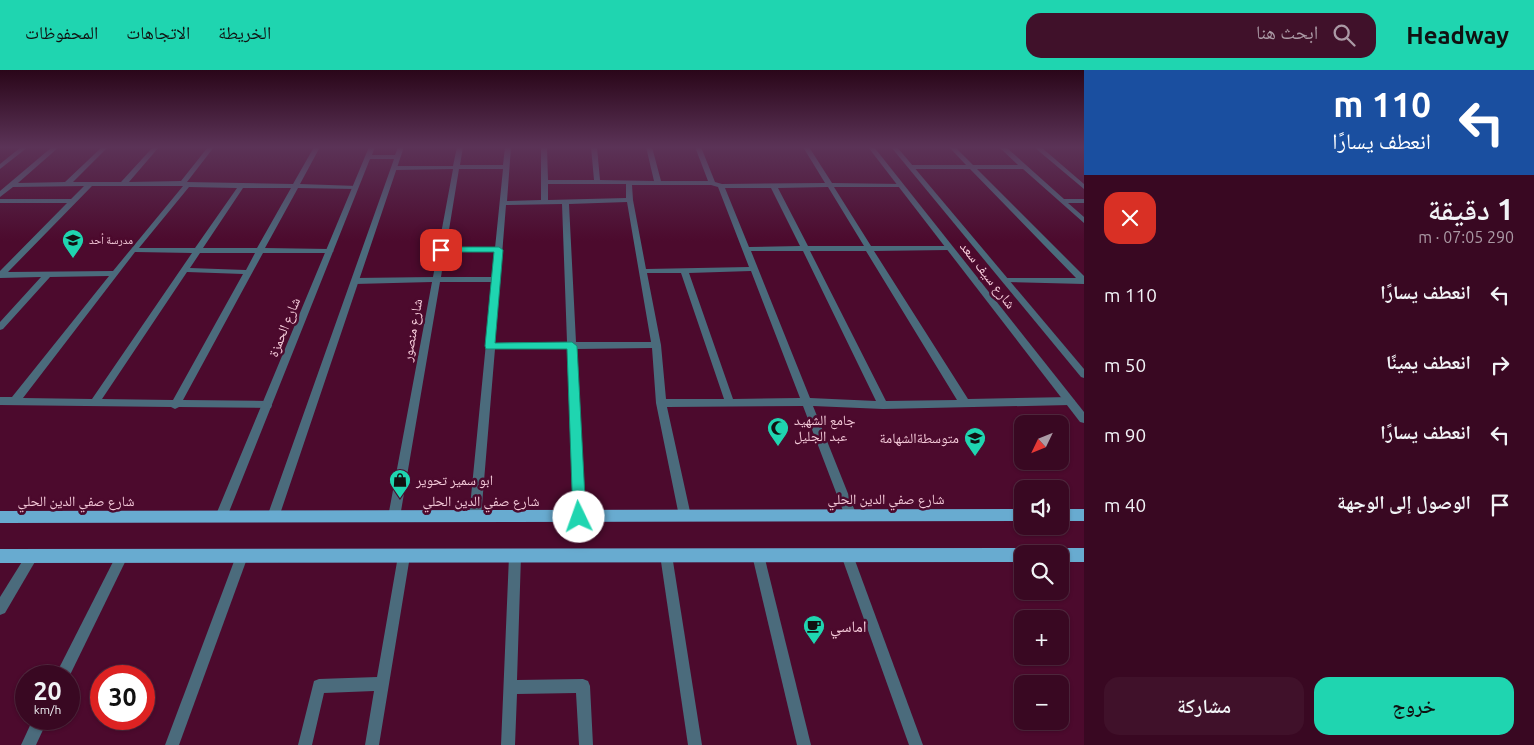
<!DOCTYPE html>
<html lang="ar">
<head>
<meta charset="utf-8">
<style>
  body { margin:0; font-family:Ubuntu,"Noto Naskh Arabic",sans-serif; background:#40112a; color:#f1f3f6; direction:rtl; height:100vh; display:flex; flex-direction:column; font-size:19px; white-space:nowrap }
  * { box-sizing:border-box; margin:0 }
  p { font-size:16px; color:#ab9aa5 }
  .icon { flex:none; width:28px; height:28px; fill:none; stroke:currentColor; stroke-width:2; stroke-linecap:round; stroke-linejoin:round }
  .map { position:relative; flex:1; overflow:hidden; direction:ltr }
  .side { display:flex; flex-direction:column; background:#390822; width:450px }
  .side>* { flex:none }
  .hud { background:#1a4fa0; color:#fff; overflow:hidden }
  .needle { width:32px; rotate:227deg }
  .fabs { position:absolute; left:1014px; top:345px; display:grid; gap:10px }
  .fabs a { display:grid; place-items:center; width:55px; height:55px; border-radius:10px; background:#390822; box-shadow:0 1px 4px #0004,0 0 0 1px #532940; font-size:25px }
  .speed { position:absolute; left:15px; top:595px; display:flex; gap:10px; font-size:25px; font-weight:700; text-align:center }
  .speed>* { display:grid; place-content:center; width:65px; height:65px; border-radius:50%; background:#390822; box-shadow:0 1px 4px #0004,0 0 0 1px #532940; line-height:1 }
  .speed small { font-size:12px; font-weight:400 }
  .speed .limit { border:8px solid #d22; background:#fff; color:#111 }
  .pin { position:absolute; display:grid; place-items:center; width:42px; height:42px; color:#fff; margin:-21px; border-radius:10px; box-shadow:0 2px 8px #0006 }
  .me { position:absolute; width:55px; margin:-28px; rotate:357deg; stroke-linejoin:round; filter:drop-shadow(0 0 4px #0008) }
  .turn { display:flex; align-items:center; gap:18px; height:105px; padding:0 20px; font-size:22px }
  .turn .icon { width:65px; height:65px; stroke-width:2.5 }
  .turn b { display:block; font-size:35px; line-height:42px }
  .round { display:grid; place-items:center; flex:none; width:52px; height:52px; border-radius:15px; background:#40112a }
  .summary { display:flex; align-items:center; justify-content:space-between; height:85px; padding:0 20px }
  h1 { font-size:30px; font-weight:600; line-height:38px }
  .action { display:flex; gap:10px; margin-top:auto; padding:10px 20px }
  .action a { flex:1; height:58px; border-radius:15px; background:#1fd5b0; color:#111; font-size:20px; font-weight:600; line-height:58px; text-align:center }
  .action a+a { background:#40112a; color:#f1f3f6 }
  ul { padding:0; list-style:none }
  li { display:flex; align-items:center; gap:15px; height:70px; padding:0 20px }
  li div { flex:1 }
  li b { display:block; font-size:19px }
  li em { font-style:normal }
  header { display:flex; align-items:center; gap:30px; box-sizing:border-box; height:70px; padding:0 25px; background:#1fd5b0; color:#111 }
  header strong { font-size:24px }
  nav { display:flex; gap:28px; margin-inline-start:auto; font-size:18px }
  .search { width:350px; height:45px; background:#40112a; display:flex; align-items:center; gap:12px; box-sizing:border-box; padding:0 18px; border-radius:15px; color:#ab9aa5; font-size:19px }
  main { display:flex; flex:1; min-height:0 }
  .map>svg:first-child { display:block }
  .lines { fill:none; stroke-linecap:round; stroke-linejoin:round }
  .minor { fill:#4b6b7c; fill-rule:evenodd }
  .tertiary { fill:#4b6b7c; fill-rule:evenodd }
  .primary { fill:#68abd0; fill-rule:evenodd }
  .route { fill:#1fd5b0; stroke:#148a72 }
  .labels { text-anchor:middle; stroke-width:5; stroke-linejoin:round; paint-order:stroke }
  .far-poi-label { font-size:11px; fill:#f4cad9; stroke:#4c0a2d; text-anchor:start }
  .street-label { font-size:14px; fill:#f4cad9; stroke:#4c0a2d }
  .poi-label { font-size:14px; fill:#f4cad9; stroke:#4c0a2d; text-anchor:start }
  .near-poi-label { font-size:16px; fill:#f4cad9; stroke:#4c0a2d; text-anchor:start }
</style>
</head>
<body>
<header>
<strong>Headway</strong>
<div class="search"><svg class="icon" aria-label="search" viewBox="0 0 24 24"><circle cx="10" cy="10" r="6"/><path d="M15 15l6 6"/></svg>ابحث هنا</div>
<nav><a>الخريطة</a><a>الاتجاهات</a><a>المحفوظات</a></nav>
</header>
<main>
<section class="side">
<div class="hud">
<div class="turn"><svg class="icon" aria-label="left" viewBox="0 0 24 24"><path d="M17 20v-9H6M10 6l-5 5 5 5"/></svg><div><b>110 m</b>انعطف يسارًا</div></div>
</div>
<div class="summary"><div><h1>1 دقيقة</h1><p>290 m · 07:05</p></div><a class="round" style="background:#d93025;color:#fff"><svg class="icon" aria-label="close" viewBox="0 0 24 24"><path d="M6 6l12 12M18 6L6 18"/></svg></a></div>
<ul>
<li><svg class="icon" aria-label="left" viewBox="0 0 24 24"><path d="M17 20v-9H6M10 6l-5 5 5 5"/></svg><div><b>انعطف يسارًا</b></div><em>110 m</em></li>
<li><svg class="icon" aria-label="right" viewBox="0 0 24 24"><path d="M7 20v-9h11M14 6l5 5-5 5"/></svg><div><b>انعطف يمينًا</b></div><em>50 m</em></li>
<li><svg class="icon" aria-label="left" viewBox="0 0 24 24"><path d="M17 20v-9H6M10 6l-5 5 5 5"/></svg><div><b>انعطف يسارًا</b></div><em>90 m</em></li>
<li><svg class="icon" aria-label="arrive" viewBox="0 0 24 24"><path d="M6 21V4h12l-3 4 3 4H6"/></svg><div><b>الوصول إلى الوجهة</b></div><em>40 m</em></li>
</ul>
<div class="action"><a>خروج</a><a>مشاركة</a></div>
</section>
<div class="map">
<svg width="1084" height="675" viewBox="0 0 1084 675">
  <rect width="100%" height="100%" fill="#4c0a2d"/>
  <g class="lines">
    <!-- minor -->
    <g class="minor">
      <polygon points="21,77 28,77 0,99 0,94"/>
      <path d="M52,77H59L18,113L65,112L102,77H108L73,112H121L153,77H159L129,112L181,111L208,77H214L187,112L293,114L314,77H320L300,114L358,116V118L356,119L298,118L265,178L330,179L334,181L330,183H263L183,330L267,331L272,335L271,338L179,337L175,339L171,337L0,335V327H12L109,206L50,207L3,259L0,260V252L41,207L0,208V201L67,133H0V129H71L84,116L13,117L0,127V121ZM92,116H183L113,201L8,202ZM189,117L237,118L195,178H139ZM243,118H291L257,178H203ZM135,182L192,183L92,329L23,328ZM200,183H255L246,200L190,198ZM187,202L243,204L173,330L102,329Z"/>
      <path d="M457,77H463L460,95H503L505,77H511L507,131L541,130V77H547L548,110H594L591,77H597L600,110L654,111L646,77H652L661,111H708L695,77H701L715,112L722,114L825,113L803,77H809L832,113L903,114V116L901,117H834L871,176H949L953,178L949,180L874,181L968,329L1070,327L1075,331L1070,335L883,339L813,336L857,446L855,450L851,451L847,450L845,446L803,336L667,337L691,446L689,450L685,451L681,450L679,446L656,333L652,278L576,279L585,447L583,451L579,452L575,451L573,447L567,279H495L481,447L479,451L475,452L471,451L469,447L492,212H440L400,447L398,451L394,452L390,451L388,447L432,212L355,214L351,211L355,208L433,207L453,99L394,100L391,98L394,96H453ZM459,99H503L495,178H446ZM548,114H626V128L548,130ZM632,115H711L718,117L749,197L646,199L633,130ZM828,117L864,176H808L778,118ZM725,118H771L800,176L749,177ZM627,132L651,272H576L569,134ZM562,134L567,272L495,273L506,135ZM751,181H803L876,331L810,328ZM810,181H866L957,330L886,331ZM445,182H495L492,207H441ZM751,201L800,328L733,329L689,203ZM647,203H681L724,329H666L661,275Z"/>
      <polygon points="949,77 955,77 973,95 1018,95 999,77 1006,77 1064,129 1084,129 1084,133 1068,133 1084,147 1084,153 1023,99 977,99 1084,206 1084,214 1003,212 1003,208 1076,208 970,99 911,99 908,97 911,95 966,95"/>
      <polygon points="1034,77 1041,77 1084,114 1084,119"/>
      <polygon points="666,479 670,481 672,485 702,675 688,675 660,485 662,481"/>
      <polygon points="758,479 762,481 764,485 811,675 797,675 752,485 754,481"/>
      <polygon points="847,479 851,481 853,485 923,675 909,675 841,485 843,481"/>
      <polygon points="32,480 36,482 38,486 36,490 5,543 0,545 0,527 28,482"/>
      <polygon points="122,480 126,482 128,486 69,607 55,606 118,482"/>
      <polygon points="242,480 246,482 248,486 179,675 165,675 236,486 238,482"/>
      <polygon points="404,480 408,482 410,486 379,675 365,675 374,621 324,623 312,675 298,675 314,611 319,609 377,607 398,486 400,482"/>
      <polygon points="515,480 519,482 521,486 517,610 583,609 588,611 590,616 593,675 579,675 576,623 517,624 515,675 501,675 509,486 511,482"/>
      <polygon points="33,649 48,649 36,675 21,675"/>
    </g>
    <!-- tertiary -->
    <g class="tertiary">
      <polygon points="369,77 375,77 372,85 395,85 398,77 404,77 279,447 277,451 273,452 269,451 267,447 394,89 370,89 227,447 225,451 221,452 217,451 215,447"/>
      <polygon points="868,77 874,77 1084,342 1084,353 1080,352"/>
      <polygon points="891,77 897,77 1084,299 1084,308 1081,307"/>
    </g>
    <!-- primary -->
    <g class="primary">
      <polygon points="1022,439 1022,451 0,453 0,441"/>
      <rect x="1060" y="439" width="24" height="12"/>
      <polygon points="1022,478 1027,480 1029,484 1022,484 1022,492 0,493 0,479"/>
      <polygon points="1060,478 1084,478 1084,492 1060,492 1060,484 1053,484 1055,480"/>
    </g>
  </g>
  <!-- sky -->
  <linearGradient id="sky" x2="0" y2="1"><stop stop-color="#2a0619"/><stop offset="0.45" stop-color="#5b3357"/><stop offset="1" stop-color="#5b3357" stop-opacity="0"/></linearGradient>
  <rect width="1084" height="171" fill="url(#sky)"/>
  <!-- route -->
  <polygon class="route" points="499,177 503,180 495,273 572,272 577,276 586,447 584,451 579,453 575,451 573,447 567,279 486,279 485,276 494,182 441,182 436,180 441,177"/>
  <!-- icons -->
  <defs>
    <g id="school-pin" transform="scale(1.125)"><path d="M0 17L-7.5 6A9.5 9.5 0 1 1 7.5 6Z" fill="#1fd5b0" stroke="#4c0a2d"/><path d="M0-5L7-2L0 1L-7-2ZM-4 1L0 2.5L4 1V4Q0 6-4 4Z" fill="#111"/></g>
    <g id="mosque-pin" transform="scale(1.125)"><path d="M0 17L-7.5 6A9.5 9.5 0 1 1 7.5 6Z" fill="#1fd5b0" stroke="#4c0a2d"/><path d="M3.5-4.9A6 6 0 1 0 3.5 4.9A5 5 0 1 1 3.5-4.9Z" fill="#111"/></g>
    <g id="shop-pin" transform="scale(1.125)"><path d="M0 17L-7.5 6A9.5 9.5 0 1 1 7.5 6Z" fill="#1fd5b0" stroke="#4c0a2d"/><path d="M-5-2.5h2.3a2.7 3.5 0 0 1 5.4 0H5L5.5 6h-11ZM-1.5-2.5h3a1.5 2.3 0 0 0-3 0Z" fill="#111"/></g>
    <g id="cafe-pin" transform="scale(1.125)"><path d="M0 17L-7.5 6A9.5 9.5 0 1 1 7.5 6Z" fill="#1fd5b0" stroke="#4c0a2d"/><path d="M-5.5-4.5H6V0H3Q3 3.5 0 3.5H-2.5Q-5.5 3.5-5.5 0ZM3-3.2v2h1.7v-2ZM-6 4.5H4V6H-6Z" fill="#111"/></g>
  </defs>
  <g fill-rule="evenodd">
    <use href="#school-pin" x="73" y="170"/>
    <use href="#mosque-pin" x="778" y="358"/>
    <use href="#school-pin" x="975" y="368"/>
    <use href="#shop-pin" x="400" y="410"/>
    <use href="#cafe-pin" x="814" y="556"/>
  </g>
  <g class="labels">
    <!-- far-poi labels -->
    <g class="far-poi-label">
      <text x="89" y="174">مدرسة أحد</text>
    </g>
    <!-- street labels -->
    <g class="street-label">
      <text transform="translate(988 205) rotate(52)" y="5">شارع سيف سعد</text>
      <text transform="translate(284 257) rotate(-68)" y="5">شارع الحمزة</text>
      <text transform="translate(412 260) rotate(-80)" y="5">شارع منصور</text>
      <text x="886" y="434">شارع صفي الدين الحلي</text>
      <text x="76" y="436">شارع صفي الدين الحلي</text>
      <text x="481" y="436">شارع صفي الدين الحلي</text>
    </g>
    <!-- poi labels -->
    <g class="poi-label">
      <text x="794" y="355">جامع الشهيد<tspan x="794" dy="16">عبد الجليل</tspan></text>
      <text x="959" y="373" text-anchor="end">متوسطةالشهامة</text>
      <text x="416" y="415">ابو سمير تحوير</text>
    </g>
    <!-- near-poi labels -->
    <g class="near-poi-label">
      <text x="830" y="562">اماسي</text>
    </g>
  </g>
</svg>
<div class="fabs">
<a><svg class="needle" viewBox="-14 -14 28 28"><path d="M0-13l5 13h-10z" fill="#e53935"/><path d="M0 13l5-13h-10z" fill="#ab9aa5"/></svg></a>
<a><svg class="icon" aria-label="sound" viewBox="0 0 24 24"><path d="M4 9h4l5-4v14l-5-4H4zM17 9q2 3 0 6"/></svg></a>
<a><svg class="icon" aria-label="search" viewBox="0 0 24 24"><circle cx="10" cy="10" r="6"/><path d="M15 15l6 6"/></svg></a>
<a>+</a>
<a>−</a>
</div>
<div class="speed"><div>20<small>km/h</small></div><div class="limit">30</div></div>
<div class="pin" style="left:441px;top:180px;background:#d93025"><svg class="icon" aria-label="arrive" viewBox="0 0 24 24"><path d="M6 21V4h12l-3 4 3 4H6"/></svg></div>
<svg class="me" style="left:579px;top:447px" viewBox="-20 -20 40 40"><circle r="19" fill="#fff"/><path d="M0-13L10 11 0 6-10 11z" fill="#1fd5b0"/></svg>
</div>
</main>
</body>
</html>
